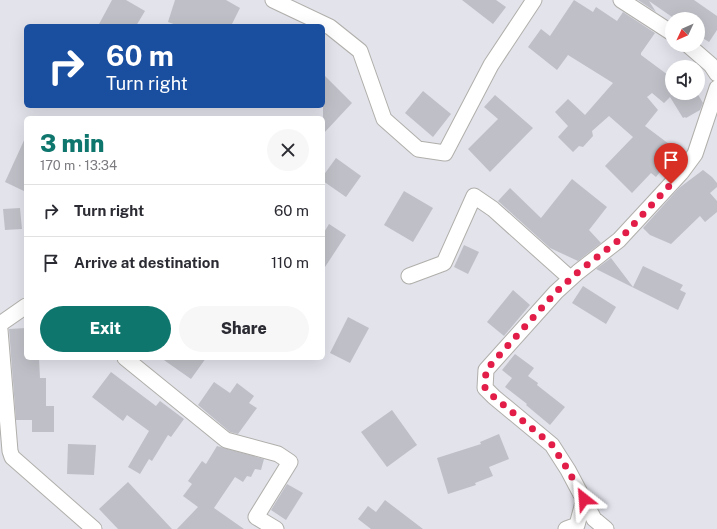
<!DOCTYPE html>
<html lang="en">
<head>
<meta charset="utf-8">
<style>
  body { margin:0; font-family:"Public Sans",sans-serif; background:#f7f7f7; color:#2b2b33; height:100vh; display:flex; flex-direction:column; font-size:15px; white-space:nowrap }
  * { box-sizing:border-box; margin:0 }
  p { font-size:13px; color:#7c7c81 }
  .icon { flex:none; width:22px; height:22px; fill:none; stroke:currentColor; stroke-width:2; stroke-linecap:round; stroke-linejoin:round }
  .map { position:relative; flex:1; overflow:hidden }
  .side { position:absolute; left:24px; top:116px; width:301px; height:244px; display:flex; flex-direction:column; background:#fff; border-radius:6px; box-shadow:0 4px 16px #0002 }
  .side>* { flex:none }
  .hud { position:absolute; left:24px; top:24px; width:301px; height:84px; border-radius:6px; box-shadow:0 4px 16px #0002; background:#1a4fa0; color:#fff; overflow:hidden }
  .needle { width:26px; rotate:226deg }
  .fabs { position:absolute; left:665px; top:12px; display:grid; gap:8px }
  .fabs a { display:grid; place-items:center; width:40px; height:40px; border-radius:50%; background:#fff; box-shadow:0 4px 16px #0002; font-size:20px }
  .pin { position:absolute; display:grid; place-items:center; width:34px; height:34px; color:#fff; margin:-41px -17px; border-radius:50% 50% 50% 0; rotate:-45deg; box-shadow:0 0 4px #0007 }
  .pin .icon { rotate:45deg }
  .me { position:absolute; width:44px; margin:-22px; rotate:332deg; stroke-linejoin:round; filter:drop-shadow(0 0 3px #0008) }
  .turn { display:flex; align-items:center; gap:14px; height:84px; padding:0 16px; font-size:18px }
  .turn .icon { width:52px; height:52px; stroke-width:2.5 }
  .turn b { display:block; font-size:28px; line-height:34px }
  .round { display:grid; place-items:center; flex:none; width:42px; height:42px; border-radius:21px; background:#f7f7f7 }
  .headline { display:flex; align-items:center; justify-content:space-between; height:68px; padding:0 16px }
  h1 { font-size:24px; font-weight:800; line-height:30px; color:#0f766e }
  .action { display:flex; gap:8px; margin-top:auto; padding:8px 16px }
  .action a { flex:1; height:46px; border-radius:24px; background:#0f766e; color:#fff; font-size:16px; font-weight:800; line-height:46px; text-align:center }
  .action a+a { background:#f7f7f7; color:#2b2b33 }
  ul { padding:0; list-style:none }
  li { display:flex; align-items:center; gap:12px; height:52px; padding:0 16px; border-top:1px solid #e1e1e2 }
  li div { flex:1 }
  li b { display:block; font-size:15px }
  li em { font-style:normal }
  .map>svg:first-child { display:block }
  .building { fill:#bfc0c7 }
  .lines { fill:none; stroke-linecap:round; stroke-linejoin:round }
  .street-casing { stroke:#b1afab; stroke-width:17 }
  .street { stroke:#fff; stroke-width:15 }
  .route { stroke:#e11d48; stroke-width:7; stroke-dasharray:0 12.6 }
</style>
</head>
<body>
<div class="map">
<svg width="717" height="529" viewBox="0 0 717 529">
  <rect width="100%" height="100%" fill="#e2e3eb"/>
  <!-- building -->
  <g class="building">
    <polygon points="112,0 126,0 145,11 136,26 98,26"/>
    <polygon points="175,0 226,0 240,8 231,26 179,26 168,22"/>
    <polygon points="462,0 496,0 506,7 493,24"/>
    <polygon points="574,0 593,12 596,7 617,21 623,12 655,33 641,53 641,55 672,78 672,93 697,93 703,103 700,110 686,118 685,117 683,118 670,97 664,103 652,93 647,97 658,110 645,126 677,150 656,177 651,173 632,193 605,166 633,137 609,116 592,131 593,136 583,147 579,146 573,152 558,137 568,126 555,112 568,99 585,115 613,83 568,55 557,70 528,47 541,29 550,36"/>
    <polygon points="638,0 694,0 717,16 717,30 709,42 698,35 698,19 675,19 649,1 656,12"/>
    <polygon points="323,74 352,103 323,134"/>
    <polygon points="423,91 451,114 433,137 405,113"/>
    <polygon points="495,95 533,128 490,172 468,149 498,119 484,107"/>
    <polygon points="26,136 26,192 5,182"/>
    <polygon points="336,158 361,176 346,197 323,181 323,176"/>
    <polygon points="703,170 712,177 717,183 717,187 710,193 717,201 717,212 705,222 700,216 671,244 650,235 643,228 679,188"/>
    <polygon points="572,179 607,207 589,230 601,243 578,261 550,248 498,201 510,188 541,218"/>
    <polygon points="404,191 433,208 413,242 384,225"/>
    <polygon points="20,208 22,229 5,230 3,209"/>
    <polygon points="329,224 346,235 323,270 323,234"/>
    <polygon points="464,245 479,252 468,274 454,267"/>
    <polygon points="611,258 633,287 643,266 683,285 680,290 686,293 678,310 596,269"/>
    <polygon points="583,286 616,307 606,324 572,303"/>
    <polygon points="513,290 530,305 504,336 487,322"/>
    <polygon points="348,317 369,328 350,363 330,353"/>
    <polygon points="26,328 26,358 39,358 40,378 46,378 46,406 54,406 54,432 32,432 32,420 16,420 9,329"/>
    <polygon points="515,354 534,368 528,376 538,383 537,385 565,407 550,425 526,405 527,404 505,387 512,378 502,370"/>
    <polygon points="161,358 206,358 191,379"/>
    <polygon points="111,372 156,406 160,401 184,419 171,437 168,435 152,461 149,459 140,474 128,467 149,431 127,415 123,421 92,397"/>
    <polygon points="214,382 230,393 237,383 254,396 249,403 257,408 238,434 230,432 198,405"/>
    <polygon points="392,410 417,445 387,467 361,432"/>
    <polygon points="499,434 509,459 489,467 493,476 475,483 476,485 448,494 437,458 481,444 480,442"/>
    <polygon points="68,444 96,445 94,475 67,474"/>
    <polygon points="217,446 264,459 261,470 255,469 251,477 247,476 243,482 235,477 214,508 244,529 177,529 198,507 183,496 192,484 188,481 202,461 206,464"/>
    <polygon points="128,482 172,529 118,529 99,509"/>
    <polygon points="287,484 303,493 286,520 271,510"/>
    <polygon points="385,500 423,529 371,529 358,519 368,506 376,512"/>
  </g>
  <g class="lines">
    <!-- street casing -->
    <g class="street-casing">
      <g id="street">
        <polyline points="273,0 330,27 360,51 384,119 418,149 445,153 491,65 534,0"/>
        <polyline points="621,0 672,33"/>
        <polyline points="688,45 711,65 717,74"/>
        <polyline points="409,276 444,263 474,196 493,209 570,278"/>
        <polyline points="0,324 26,306"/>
        <polyline points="0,330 10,451 12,457 94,529"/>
        <polyline points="125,358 226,440 278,454 290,462 256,517 276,529"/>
        <polyline points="566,529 577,525 584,499"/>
        <polyline points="606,529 594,519 568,470 552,445 494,397 485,388 486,370 556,292 578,272 619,240 681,173 695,154 717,88"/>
      </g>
    </g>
    <!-- street -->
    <use href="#street" class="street"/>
  </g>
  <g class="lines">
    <!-- route -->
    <polyline class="route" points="584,499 568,470 552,445 494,397 485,388 486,370 556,292 578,272 619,240 671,184"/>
  </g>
</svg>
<div class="fabs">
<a><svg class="needle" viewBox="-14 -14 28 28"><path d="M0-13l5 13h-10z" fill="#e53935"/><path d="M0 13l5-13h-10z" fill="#7c7c81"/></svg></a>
<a><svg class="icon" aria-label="sound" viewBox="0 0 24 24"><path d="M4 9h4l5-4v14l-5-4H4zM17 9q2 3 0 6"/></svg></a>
</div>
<div class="pin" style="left:671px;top:184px;background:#d93025"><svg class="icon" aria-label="arrive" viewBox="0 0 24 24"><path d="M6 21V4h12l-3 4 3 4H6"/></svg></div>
<svg class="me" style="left:584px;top:499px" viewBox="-20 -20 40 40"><path d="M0-17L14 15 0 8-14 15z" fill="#e11d48" stroke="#fff" stroke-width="4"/></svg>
<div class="hud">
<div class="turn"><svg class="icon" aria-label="right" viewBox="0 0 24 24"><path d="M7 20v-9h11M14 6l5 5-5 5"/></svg><div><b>60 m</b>Turn right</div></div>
</div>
<section class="side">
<div class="headline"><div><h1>3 min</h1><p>170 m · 13:34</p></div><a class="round"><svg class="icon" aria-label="close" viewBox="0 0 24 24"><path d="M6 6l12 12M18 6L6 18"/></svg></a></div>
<ul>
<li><svg class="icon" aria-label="right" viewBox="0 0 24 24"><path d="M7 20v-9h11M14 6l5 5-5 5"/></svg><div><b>Turn right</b></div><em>60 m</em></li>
<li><svg class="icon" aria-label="arrive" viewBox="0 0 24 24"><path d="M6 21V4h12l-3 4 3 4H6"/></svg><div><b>Arrive at destination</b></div><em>110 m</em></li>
</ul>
<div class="action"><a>Exit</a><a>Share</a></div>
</section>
</div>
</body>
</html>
